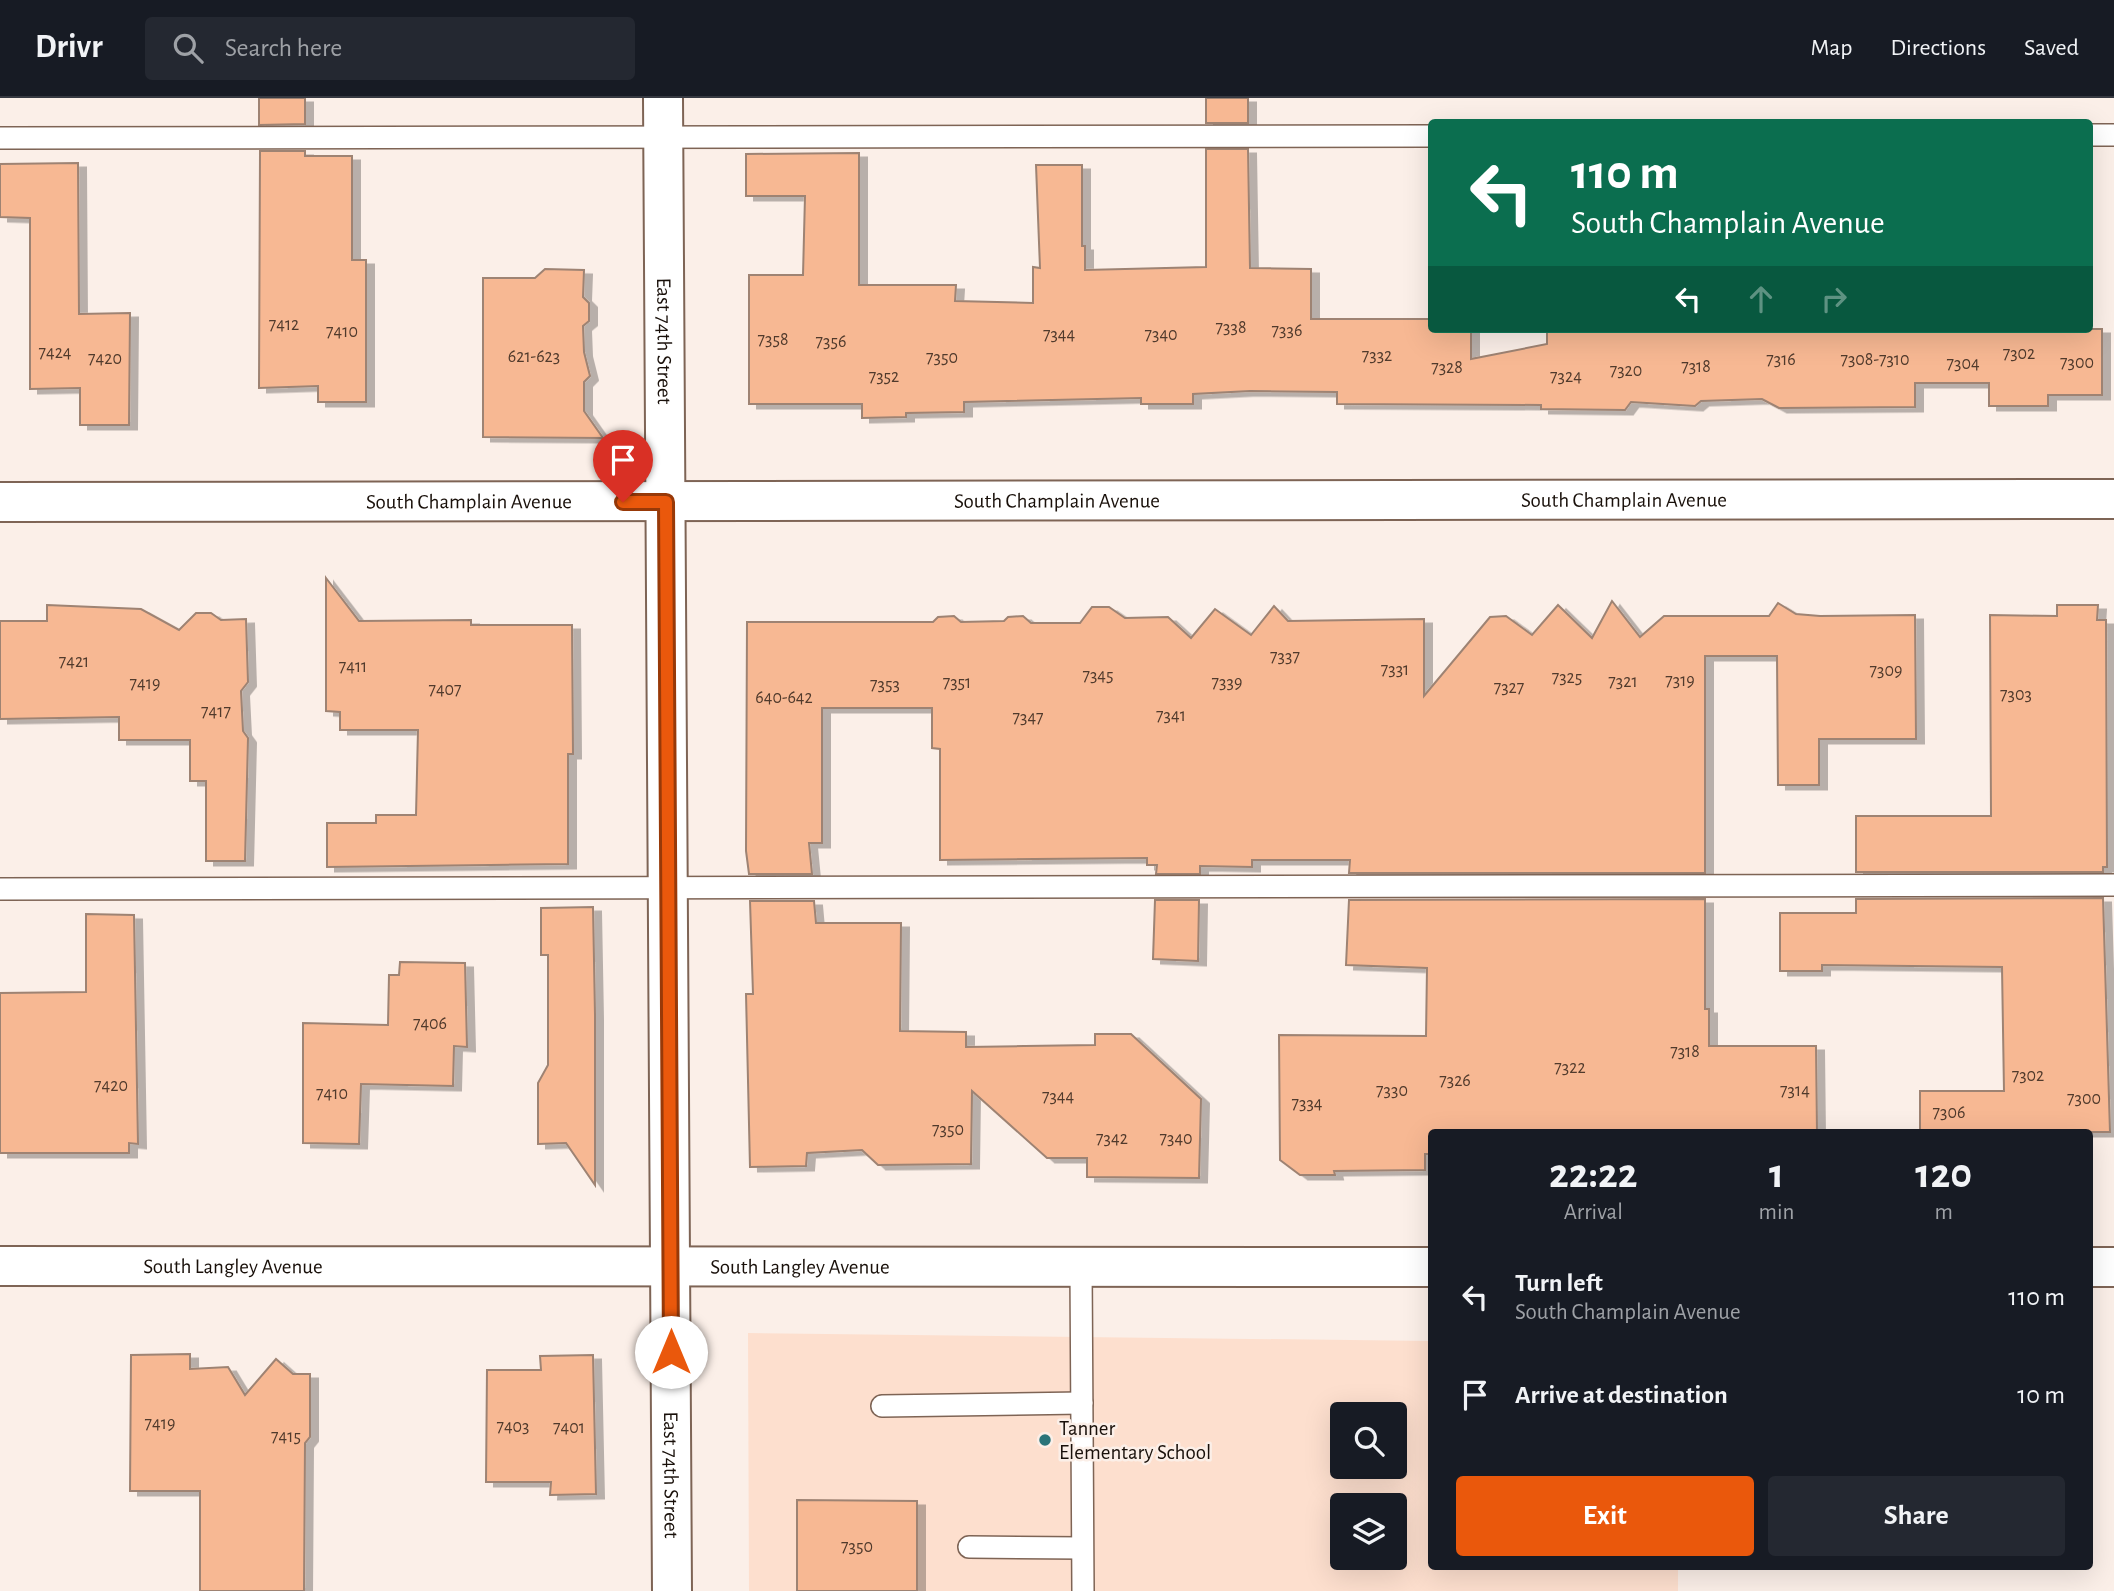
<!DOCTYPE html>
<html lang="en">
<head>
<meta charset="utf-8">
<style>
  body { margin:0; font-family:"Alegreya Sans",sans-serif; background:#242831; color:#f1f3f6; height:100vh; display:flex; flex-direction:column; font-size:26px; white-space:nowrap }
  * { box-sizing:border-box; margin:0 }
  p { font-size:23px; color:#9ea1a6 }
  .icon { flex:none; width:38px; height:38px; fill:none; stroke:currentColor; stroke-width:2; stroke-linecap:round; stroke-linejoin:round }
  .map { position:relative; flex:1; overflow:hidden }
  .sheet { position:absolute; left:1428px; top:1031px; width:665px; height:441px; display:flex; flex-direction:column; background:#171b24; border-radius:7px; box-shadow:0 7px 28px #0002 }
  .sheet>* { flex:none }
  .top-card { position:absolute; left:1428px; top:21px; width:665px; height:214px; border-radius:7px; box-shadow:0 7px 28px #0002; background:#0b6e4f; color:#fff; overflow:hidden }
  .controls { position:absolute; left:1330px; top:1304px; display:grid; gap:14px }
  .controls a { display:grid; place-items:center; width:77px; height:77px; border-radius:7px; background:#171b24; box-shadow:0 7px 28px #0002; font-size:35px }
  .pin { position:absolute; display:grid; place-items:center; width:60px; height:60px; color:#fff; margin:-72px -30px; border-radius:50% 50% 50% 0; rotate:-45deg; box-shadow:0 0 7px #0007 }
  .pin .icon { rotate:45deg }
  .me { position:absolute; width:77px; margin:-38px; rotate:0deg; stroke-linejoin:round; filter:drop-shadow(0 0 5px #0008) }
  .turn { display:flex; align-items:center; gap:24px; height:147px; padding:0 28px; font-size:32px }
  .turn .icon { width:91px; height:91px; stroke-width:2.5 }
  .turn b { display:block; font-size:49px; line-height:60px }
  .lanes { display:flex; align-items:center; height:66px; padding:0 28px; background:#0003; justify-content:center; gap:35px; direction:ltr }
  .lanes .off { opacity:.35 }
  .eta { display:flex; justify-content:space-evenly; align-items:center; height:119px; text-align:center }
  .eta b { font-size:42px; font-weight:600; line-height:49px }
  .cta { display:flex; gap:14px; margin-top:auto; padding:14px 28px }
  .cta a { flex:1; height:80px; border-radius:7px; background:#ea580c; color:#fff; font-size:28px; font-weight:600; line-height:80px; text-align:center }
  .cta a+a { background:#242831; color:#f1f3f6 }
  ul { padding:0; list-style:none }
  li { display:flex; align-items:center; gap:21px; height:98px; padding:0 28px }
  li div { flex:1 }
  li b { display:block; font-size:26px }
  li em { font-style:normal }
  header { display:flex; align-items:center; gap:42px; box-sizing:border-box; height:98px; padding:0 35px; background:#171b24; border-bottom:2px solid #363941 }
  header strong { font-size:33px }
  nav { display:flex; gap:38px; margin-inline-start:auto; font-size:24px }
  .search { width:490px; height:63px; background:#242831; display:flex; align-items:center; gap:18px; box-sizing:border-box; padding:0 24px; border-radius:7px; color:#9ea1a6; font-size:26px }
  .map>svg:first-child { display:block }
  .built { fill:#fddfce; fill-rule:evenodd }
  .building { fill:#f7b893; stroke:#9e8373; stroke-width:2; filter:url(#shadow) }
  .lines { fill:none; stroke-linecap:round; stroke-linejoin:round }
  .service-casing { stroke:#7e6455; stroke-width:24 }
  .minor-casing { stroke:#7e6455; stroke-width:42 }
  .service { stroke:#fff; stroke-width:21 }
  .minor { stroke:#fff; stroke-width:38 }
  .route-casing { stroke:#983908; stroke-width:18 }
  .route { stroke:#ea580c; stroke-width:12 }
  .poi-dot { fill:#2a7479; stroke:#fbefe8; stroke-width:2.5 }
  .labels { text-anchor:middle; stroke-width:5; stroke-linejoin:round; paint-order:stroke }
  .number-label { font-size:18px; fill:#503a2c }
  .street-label { font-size:21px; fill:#19100a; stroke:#fbefe8 }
  .poi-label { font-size:21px; fill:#19100a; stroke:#fbefe8; text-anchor:start }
</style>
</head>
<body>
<header>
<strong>Drivr</strong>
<div class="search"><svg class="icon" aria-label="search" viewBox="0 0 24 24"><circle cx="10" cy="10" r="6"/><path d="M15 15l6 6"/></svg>Search here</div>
<nav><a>Map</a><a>Directions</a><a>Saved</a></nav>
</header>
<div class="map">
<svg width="2114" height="1493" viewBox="0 0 2114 1493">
  <defs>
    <filter id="shadow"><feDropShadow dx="8" dy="4.5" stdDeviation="0" flood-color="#0004"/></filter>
  </defs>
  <rect width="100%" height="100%" fill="#fbefe8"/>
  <!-- built -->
  <path class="built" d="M748,1235L1431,1243L1432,1468H1678V1493H749ZM1342,1316H1395V1368H1342ZM1342,1407H1395V1460H1342Z"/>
  <!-- building -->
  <g class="building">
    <polygon points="259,0 305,0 305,26 259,27"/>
    <rect x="1206" y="0" width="42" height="25"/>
    <polygon points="1206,51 1248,51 1250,170 1311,171 1311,221 1432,221 1432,231 1471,231 1471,261 1547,246 1547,231 2102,231 2102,297 2048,297 2048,308 1989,308 1989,285 1915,285 1915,309 1779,310 1762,301 1701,303 1695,308 1631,304 1625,312 1541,311 1541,307 1337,306 1337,294 1250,293 1193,296 1193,306 1141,306 1141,300 964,304 964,314 906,315 906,319 862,320 862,306 749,306 749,177 803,177 805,98 746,98 746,56 859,55 859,187 956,187 955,203 1033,205 1033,169 1040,170 1036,67 1082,67 1082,148 1085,148 1085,172 1206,169"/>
    <polygon points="260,53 305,53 305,58 352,58 352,162 366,162 366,304 318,304 318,288 259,290"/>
    <polygon points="78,65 79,216 130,215 129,327 80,327 80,290 30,291 30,120 0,119 0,66"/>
    <polygon points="545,171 584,172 583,199 589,205 589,223 583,228 584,254 590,278 584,284 584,313 603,340 483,339 483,180 535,180"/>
    <polygon points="326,480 359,523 471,522 471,527 572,527 573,656 568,656 568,766 327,769 327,725 376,725 376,717 416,717 418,632 340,632 340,614 326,613"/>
    <polygon points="1612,503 1640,539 1664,518 1769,518 1778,505 1796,516 1820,518 1915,517 1916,641 1819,641 1819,687 1778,687 1777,558 1705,558 1705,775 1349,775 1350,762 1252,762 1252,769 1200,768 1200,776 1156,776 1157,767 1147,767 1147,760 940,762 940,651 932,650 932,610 822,610 822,745 809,745 812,776 749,776 746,753 747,524 933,524 938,519 954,518 961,524 1004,523 1008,519 1023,518 1031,525 1080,525 1092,509 1109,509 1125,520 1168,519 1191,540 1215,511 1251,537 1274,508 1288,523 1424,521 1424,598 1490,519 1506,518 1532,537 1558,507 1592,540"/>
    <polygon points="47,507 141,511 179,532 196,515 211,515 221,522 246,521 248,584 241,593 243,633 248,640 245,763 206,763 206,683 190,683 190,642 119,642 119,619 0,621 0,523 47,523"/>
    <polygon points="2057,507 2098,507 2097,522 2106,522 2107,769 2103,769 2103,774 1856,774 1856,718 1991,718 1990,517 2057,518"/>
    <polygon points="2103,800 2110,1034 1920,1034 1920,993 2004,993 2002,869 1822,867 1822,873 1780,873 1780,815 1856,815 1856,801"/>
    <polygon points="1705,801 1705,911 1709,911 1709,948 1816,948 1817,1034 1432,1034 1432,1056 1425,1056 1425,1072 1334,1073 1335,1077 1300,1077 1280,1062 1279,937 1426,938 1427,870 1346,867 1349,802"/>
    <polygon points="1155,802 1199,802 1198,863 1153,861"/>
    <polygon points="750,803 814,803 816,825 901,825 900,933 966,934 966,949 1095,947 1095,936 1131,936 1201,1001 1199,1080 1087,1079 1087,1060 1047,1060 972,993 971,1066 878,1067 862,1052 807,1055 806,1068 750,1069 746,896 753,896"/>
    <polygon points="593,809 595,917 595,1087 566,1045 538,1046 538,985 548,967 548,857 541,857 541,810"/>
    <polygon points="86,816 134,817 138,1046 129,1045 129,1055 0,1055 0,895 86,894"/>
    <polygon points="400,864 465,865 467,949 454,948 453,988 361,986 359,1046 303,1045 303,925 388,927 389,877 399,877"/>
    <polygon points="190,1256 190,1271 228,1269 245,1297 276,1261 293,1276 310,1276 310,1339 305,1345 304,1493 200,1493 200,1393 130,1393 131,1257"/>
    <polygon points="593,1257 596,1396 550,1397 551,1384 486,1384 487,1272 541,1272 540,1258"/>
    <polygon points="797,1402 917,1403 917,1493 797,1493"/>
  </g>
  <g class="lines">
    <!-- service casing -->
    <g class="service-casing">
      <g id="service">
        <polyline points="2090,37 2114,37"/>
        <polyline points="0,40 1432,38"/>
        <polyline points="0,791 2114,787"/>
        <polyline points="1081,1169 1083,1493"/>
        <polyline points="882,1308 1082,1305"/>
        <polyline points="969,1449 1082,1450"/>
      </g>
    </g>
    <!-- minor casing -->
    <g class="minor-casing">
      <g id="minor">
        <path id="s1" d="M663,0L672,1493"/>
        <path id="s2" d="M0,404L2114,401"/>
        <path id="s3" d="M0,1168L1432,1169"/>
        <polyline points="2090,1169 2114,1169"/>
      </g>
    </g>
    <!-- service -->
    <use href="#service" class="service"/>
    <!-- minor -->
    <use href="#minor" class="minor"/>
  </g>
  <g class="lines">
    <!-- route casing -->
    <g class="route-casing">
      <polyline id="route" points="623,404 666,404 671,1254"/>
    </g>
    <!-- route -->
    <use href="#route" class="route"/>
  </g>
  <!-- markers -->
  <circle class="poi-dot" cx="1045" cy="1342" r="7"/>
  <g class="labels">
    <!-- number labels -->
    <g class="number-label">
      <text x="284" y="232">7412</text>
      <text x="1231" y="235">7338</text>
      <text x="1287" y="238">7336</text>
      <text x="342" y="239">7410</text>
      <text x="1059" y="242">7344</text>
      <text x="1161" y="242">7340</text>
      <text x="773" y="247">7358</text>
      <text x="831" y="249">7356</text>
      <text x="55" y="260">7424</text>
      <text x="2019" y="261">7302</text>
      <text x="1377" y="263">7332</text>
      <text x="534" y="264">621-623</text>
      <text x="942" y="265">7350</text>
      <text x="105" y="266">7420</text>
      <text x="1781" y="267">7316</text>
      <text x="1875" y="267">7308-7310</text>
      <text x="2077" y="270">7300</text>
      <text x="1963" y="271">7304</text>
      <text x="1696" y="274">7318</text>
      <text x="1447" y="275">7328</text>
      <text x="1626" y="278">7320</text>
      <text x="884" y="284">7352</text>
      <text x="1566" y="284">7324</text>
      <text x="1285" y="564">7337</text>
      <text x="74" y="569">7421</text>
      <text x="353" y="574">7411</text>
      <text x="1395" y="577">7331</text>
      <text x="1886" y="578">7309</text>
      <text x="1098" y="583">7345</text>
      <text x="1567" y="585">7325</text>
      <text x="1680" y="588">7319</text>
      <text x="1623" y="589">7321</text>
      <text x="957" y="590">7351</text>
      <text x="1227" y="590">7339</text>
      <text x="145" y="591">7419</text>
      <text x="885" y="592">7353</text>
      <text x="1509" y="595">7327</text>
      <text x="445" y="597">7407</text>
      <text x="2016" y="602">7303</text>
      <text x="784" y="605">640-642</text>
      <text x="216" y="619">7417</text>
      <text x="1171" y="623">7341</text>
      <text x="1028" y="625">7347</text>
      <text x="430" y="931">7406</text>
      <text x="1685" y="959">7318</text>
      <text x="1570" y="975">7322</text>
      <text x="2028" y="983">7302</text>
      <text x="1455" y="988">7326</text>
      <text x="111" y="993">7420</text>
      <text x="1392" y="998">7330</text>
      <text x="1795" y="998">7314</text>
      <text x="332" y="1001">7410</text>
      <text x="1058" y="1004">7344</text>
      <text x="2084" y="1006">7300</text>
      <text x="1307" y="1011">7334</text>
      <text x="1949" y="1020">7306</text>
      <text x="948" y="1037">7350</text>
      <text x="1112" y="1046">7342</text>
      <text x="1176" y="1046">7340</text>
      <text x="160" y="1331">7419</text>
      <text x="513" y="1334">7403</text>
      <text x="569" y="1335">7401</text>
      <text x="286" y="1344">7415</text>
      <text x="857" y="1454">7350</text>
    </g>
    <!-- street labels -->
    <g class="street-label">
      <text dy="7" stroke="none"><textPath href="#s1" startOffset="243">East 74th Street</textPath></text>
      <text dy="7" stroke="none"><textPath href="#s2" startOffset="1624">South Champlain Avenue</textPath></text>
      <text dy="7" stroke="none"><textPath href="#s2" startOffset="1057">South Champlain Avenue</textPath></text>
      <text dy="7" stroke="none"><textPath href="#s2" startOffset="469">South Champlain Avenue</textPath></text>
      <text dy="7" stroke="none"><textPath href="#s3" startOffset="233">South Langley Avenue</textPath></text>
      <text dy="7" stroke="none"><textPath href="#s3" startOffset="800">South Langley Avenue</textPath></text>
      <text dy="7" stroke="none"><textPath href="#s1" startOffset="1377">East 74th Street</textPath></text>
    </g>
    <!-- poi labels -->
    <g class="poi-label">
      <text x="1059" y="1337">Tanner<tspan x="1059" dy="24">Elementary School</tspan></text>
    </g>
  </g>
</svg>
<div class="controls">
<a><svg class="icon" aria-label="search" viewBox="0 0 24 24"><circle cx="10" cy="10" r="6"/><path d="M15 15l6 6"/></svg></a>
<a><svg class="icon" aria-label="layers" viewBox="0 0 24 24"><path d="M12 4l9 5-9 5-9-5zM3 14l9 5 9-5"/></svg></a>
</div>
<div class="pin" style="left:623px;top:404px;background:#d93025"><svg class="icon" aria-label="arrive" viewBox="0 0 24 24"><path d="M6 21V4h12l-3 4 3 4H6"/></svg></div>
<svg class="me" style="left:671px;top:1254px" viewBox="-20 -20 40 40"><circle r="19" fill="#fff"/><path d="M0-13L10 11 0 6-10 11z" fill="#ea580c"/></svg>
<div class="top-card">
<div class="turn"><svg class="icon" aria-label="left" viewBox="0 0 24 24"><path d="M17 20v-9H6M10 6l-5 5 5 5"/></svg><div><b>110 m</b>South Champlain Avenue</div></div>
<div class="lanes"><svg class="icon" aria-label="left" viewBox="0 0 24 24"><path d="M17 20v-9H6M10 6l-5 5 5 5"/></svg><svg class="icon off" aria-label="ahead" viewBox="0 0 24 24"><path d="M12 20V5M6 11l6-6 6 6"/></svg><svg class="icon off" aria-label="right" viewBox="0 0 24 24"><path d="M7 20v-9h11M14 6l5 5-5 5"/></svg></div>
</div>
<section class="sheet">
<div class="eta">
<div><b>22:22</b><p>Arrival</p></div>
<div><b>1</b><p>min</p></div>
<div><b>120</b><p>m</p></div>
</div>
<ul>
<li><svg class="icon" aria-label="left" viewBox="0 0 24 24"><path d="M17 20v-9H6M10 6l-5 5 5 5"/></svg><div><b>Turn left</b><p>South Champlain Avenue</p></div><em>110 m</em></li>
<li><svg class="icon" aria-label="arrive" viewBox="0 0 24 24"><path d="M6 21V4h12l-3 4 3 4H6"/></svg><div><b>Arrive at destination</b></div><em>10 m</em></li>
</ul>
<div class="cta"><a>Exit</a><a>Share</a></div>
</section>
</div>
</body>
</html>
